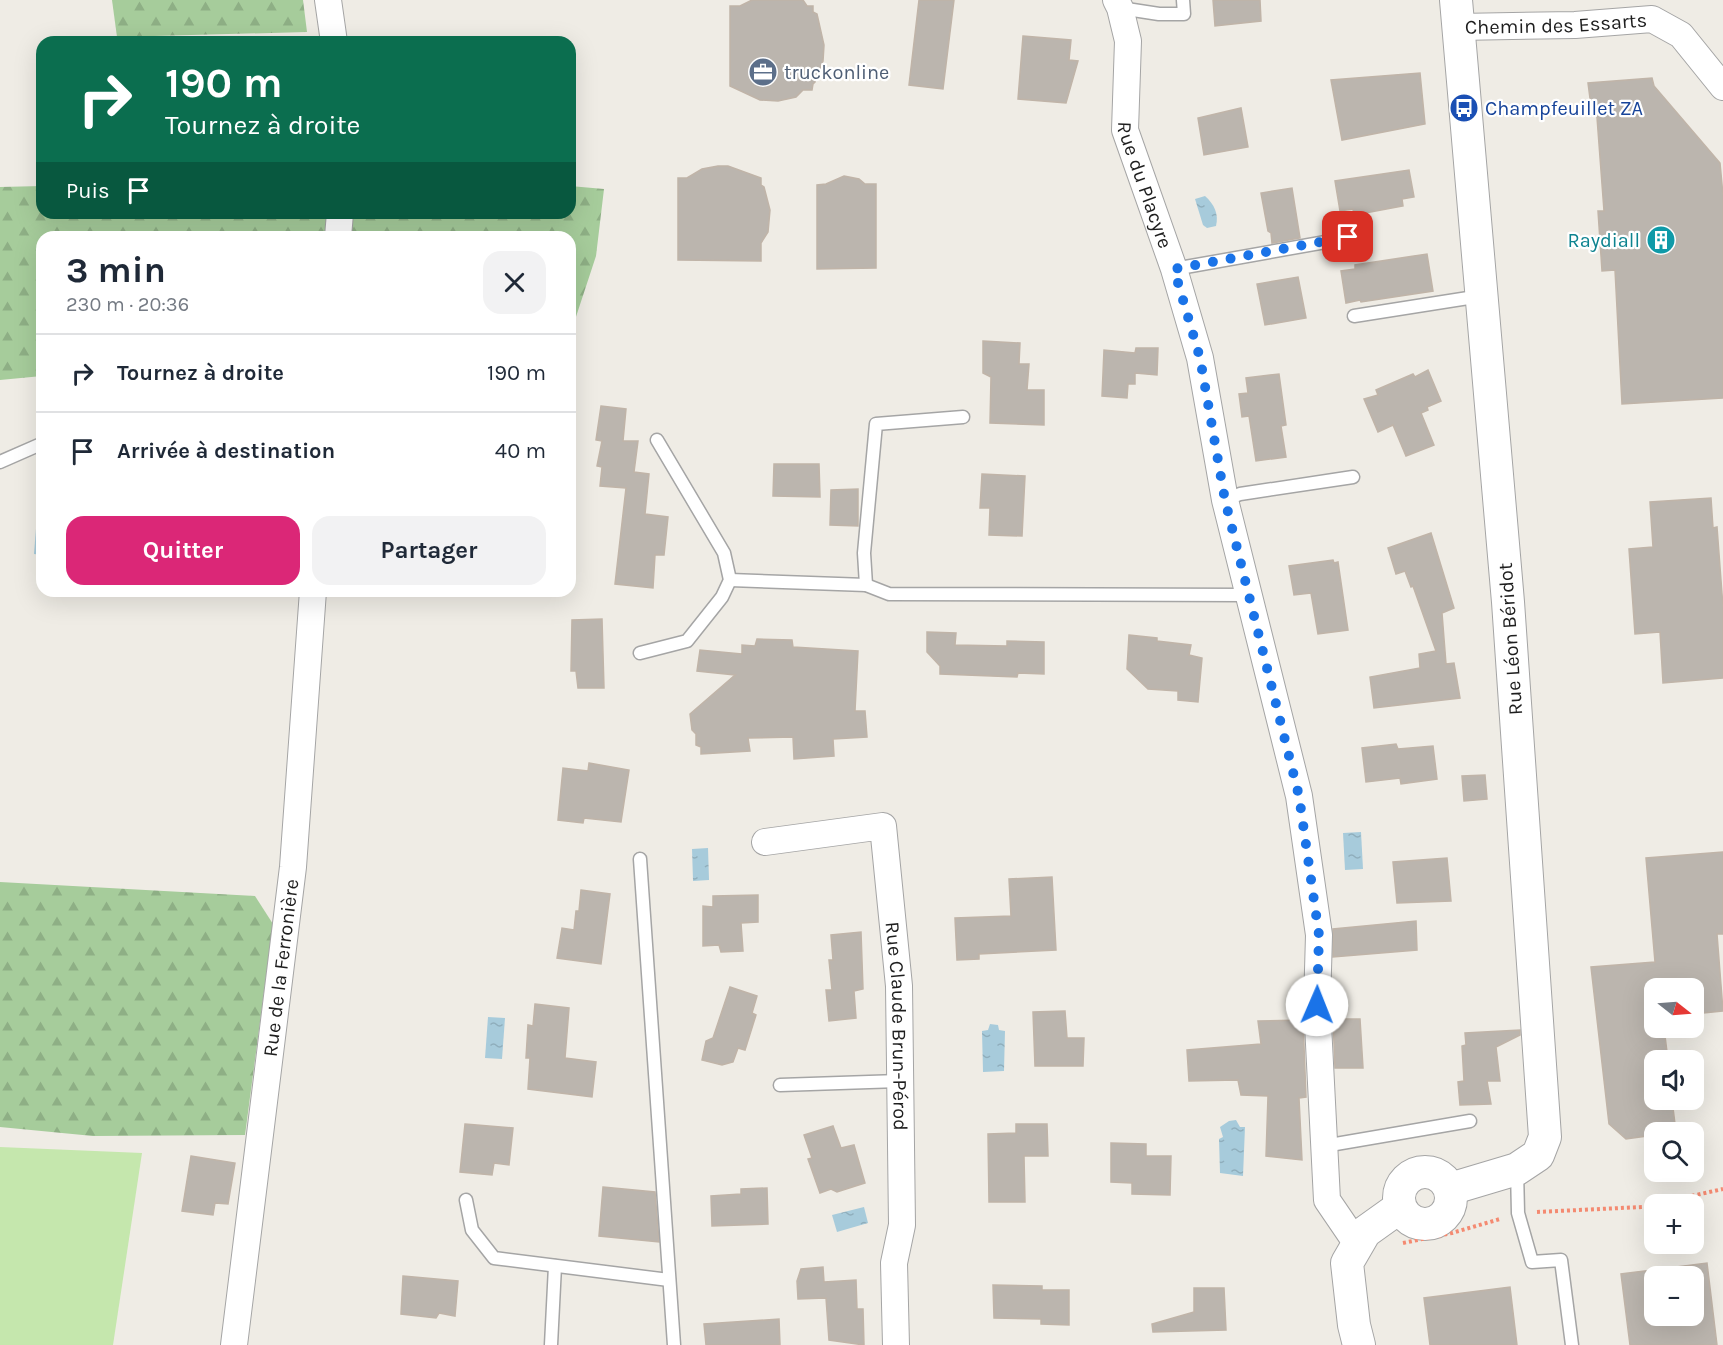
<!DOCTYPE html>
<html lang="fr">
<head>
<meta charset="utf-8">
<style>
  body { margin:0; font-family:Karla,sans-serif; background:#f2f2f3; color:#1f2937; height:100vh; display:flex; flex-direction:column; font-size:22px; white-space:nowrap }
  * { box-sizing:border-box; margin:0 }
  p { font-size:20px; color:#747a83 }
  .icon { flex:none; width:33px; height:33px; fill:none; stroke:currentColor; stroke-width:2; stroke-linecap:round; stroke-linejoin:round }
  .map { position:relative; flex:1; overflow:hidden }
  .side { position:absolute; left:36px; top:231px; width:540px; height:366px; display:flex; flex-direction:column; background:#fff; border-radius:18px; box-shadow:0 6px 24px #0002 }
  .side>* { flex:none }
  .banner { position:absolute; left:36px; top:36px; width:540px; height:183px; border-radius:18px; box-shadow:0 6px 24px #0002; background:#0b6e4f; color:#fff; overflow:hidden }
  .needle { width:39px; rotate:107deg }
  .controls { position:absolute; left:1644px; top:978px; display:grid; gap:12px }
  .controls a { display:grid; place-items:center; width:60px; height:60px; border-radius:12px; background:#fff; box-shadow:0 6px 24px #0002; font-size:30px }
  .pin { position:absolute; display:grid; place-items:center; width:51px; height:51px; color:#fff; margin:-26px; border-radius:12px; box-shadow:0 3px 9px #0006 }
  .me { position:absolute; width:66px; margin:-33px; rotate:1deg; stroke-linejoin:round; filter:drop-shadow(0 0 4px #0008) }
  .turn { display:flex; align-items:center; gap:21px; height:126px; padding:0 30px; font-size:27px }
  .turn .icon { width:78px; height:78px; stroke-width:2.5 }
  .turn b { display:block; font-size:42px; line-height:51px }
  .then { display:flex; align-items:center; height:57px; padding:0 30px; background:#0003; gap:12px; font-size:22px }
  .round { display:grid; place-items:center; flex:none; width:63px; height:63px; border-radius:18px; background:#f2f2f3 }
  .summary { display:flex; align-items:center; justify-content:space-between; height:102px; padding:0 30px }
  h1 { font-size:36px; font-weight:700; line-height:45px }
  .cta { display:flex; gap:12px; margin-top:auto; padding:12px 30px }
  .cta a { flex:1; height:69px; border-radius:18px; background:#db2777; color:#fff; font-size:24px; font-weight:700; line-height:69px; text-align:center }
  .cta a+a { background:#f2f2f3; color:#1f2937 }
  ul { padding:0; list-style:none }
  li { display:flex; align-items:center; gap:18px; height:78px; padding:0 30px; border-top:2px solid #e0e1e3 }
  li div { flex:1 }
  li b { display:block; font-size:22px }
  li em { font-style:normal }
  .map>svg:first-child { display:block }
  .grass { fill:#c5e7ad }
  .forest { fill:url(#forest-firs) }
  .water { fill:url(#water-ripples) }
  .building { fill:#bbb5ae; stroke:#c0b4a8; stroke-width:1.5; fill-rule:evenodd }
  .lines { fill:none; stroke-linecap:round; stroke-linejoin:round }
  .service-casing { stroke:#a5a5a5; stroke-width:15 }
  .minor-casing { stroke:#a5a5a5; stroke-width:28 }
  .tertiary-casing { stroke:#a5a5a5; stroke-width:34 }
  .path { stroke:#f48a71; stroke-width:4; stroke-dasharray:3 3; stroke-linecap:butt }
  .service { stroke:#fff; stroke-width:12 }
  .minor { stroke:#fff; stroke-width:26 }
  .tertiary { stroke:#fff; stroke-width:32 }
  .route { stroke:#1a73e8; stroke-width:10; stroke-dasharray:0 18 }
  .labels { text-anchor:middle; stroke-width:4.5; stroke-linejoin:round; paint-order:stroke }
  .street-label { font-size:20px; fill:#1e1e1e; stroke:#fff }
  .service-label { font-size:20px; fill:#4e5e75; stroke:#fff; text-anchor:start }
  .transit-label { font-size:20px; fill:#164399; stroke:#fff; text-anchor:start }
  .culture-label { font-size:20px; fill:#0d838f; stroke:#fff; text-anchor:end }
</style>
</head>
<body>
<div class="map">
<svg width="1723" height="1345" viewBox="0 0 1723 1345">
  <defs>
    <pattern id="forest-firs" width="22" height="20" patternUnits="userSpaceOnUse" patternTransform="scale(1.5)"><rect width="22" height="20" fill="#a6cc9b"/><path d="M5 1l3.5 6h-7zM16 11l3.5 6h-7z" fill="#8eaf85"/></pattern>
    <pattern id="water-ripples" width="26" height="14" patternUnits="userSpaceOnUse" patternTransform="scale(1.5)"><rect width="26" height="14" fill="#a7cbdb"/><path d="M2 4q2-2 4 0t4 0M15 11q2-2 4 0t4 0" fill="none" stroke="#8faebc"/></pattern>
  </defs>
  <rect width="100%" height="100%" fill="#efece5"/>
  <!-- grass -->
  <polygon class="grass" points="0,1147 142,1153 113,1345 0,1345"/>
  <!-- forest -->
  <g class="forest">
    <polygon points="112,0 303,0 307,32 117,37"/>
    <polygon points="42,186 42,213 570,213 570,186 604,189 596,256 570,335 570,237 42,237 42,376 0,380 0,187"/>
    <polygon points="0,882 255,896 273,924 245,1135 93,1136 0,1127"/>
  </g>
  <!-- water -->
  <g class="water">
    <path d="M1205,196C1214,204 1219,214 1216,226L1207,228L1203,225L1195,199Z"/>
    <polygon points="39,491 42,491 42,555 34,554"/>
    <polygon points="1361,832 1363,869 1345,870 1343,833"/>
    <polygon points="708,848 709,880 693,881 692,849"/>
    <polygon points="488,1017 505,1018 502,1059 485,1058"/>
    <polygon points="990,1024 998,1025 999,1030 1005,1031 1004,1071 983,1072 982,1031 988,1030"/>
    <polygon points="1236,1120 1240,1127 1245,1127 1243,1176 1220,1173 1219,1139 1223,1137 1220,1127 1229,1121"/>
    <polygon points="864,1207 868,1223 837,1232 832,1215"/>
  </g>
  <!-- building -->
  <g class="building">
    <polygon points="752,0 803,0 807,6 813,6 813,12 817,14 824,45 823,61 815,82 813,84 812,90 803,90 796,97 778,101 760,100 730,86 730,6 740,6"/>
    <polygon points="919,0 954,0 943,89 909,85"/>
    <polygon points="1213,0 1260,0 1261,21 1215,26"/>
    <polygon points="1023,36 1071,40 1069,60 1078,61 1066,103 1018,99"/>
    <polygon points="1420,73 1425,124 1342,140 1331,80"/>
    <polygon points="1652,78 1654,86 1720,163 1723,195 1723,398 1622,404 1615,270 1602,271 1598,211 1604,211 1596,104 1591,106 1588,83"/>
    <polygon points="1241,108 1248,147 1204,155 1198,118"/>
    <polygon points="718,166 728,166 761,178 761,185 764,187 770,210 768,232 761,243 761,261 678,260 678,178 687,178 702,169"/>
    <polygon points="1409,170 1414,197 1402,199 1403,206 1354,215 1353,209 1340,211 1335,181"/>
    <polygon points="844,176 859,179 865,184 876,184 876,268 817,269 817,185 826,184"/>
    <polygon points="1292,188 1300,238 1272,243 1271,233 1268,231 1261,193"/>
    <polygon points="1427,254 1433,291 1361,302 1360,300 1346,303 1341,271 1355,269 1355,265"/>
    <polygon points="1298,277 1306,318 1265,325 1257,284"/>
    <polygon points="983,341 1020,343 1019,364 1029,364 1027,390 1044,390 1044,425 990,423 991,377 983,373"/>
    <polygon points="1136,348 1158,348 1157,375 1135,373 1135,384 1128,384 1127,398 1102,396 1104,350 1135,353"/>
    <polygon points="1428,370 1441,401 1427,407 1428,410 1421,413 1434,445 1406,456 1393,425 1378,432 1364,399 1378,395 1376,390 1413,374 1415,377"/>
    <polygon points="1279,374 1286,425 1281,426 1286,457 1256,461 1249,416 1242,417 1239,394 1248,393 1246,378"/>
    <polygon points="601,406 626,409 623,441 638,441 634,472 649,474 645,514 668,517 664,555 655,555 653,588 615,584 626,488 600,486 602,467 597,466 602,441 596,440"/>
    <polygon points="774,464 819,464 820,497 773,496"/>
    <polygon points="982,474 1025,476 1022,536 989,535 990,508 980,508"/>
    <polygon points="858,489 858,526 830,525 831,490"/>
    <polygon points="1711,498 1713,528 1717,527 1723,607 1723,678 1663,683 1660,632 1635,634 1629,549 1653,547 1650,502"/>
    <polygon points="1431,533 1454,608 1442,613 1446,664 1454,663 1460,698 1374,708 1370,677 1420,668 1419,654 1436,651 1413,586 1411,587 1405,571 1396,574 1388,548"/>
    <polygon points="1333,560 1334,563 1338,562 1348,630 1318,634 1311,593 1294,595 1289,566"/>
    <polygon points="602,619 604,688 578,688 576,671 571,671 572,620"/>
    <polygon points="927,632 956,633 955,645 1007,646 1007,641 1044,642 1044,674 1018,673 1017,677 940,674 940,666 927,652"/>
    <polygon points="1129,635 1157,638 1157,641 1191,645 1189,655 1202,658 1198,702 1178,700 1178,691 1148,689 1127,669"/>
    <polygon points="757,639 792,640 793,647 858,651 855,711 865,711 867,737 833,739 834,756 794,759 793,737 748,738 750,751 701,754 701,747 696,745 696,734 692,730 690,714 735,675 697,671 700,650 742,654 742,645 755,646"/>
    <polygon points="1396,744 1398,749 1433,746 1437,779 1401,784 1400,778 1366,782 1362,748"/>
    <polygon points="589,763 629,770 621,822 584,818 583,823 558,820 563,768 588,771"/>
    <polygon points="1485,775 1487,799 1464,801 1462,776"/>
    <polygon points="1723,852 1723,934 1717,934 1723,1011 1694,1014 1694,988 1654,988 1654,1028 1664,1028 1668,1060 1654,1060 1654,1100 1672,1100 1676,1132 1654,1132 1654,1135 1626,1139 1609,1124 1591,967 1655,962 1646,858"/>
    <polygon points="1447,858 1451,901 1397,903 1393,862"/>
    <polygon points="1052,877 1056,950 979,954 979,959 957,960 955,918 1011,916 1009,879"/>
    <polygon points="581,890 610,894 601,964 557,958 562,928 574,930 576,911 579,911"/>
    <polygon points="758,895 758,922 741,923 743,951 721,952 719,945 703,946 703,906 713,907 713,896"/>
    <polygon points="1416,921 1417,950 1333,957 1333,929"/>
    <polygon points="861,932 863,989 854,991 856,1018 829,1021 826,990 832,990 829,960 833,960 831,935"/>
    <polygon points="730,987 757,996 752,1013 756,1015 745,1050 738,1048 733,1062 722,1065 702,1060 706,1041 713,1038"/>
    <polygon points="535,1004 569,1008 565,1058 596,1062 592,1097 528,1089 530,1058 526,1058 528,1025 533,1026"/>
    <polygon points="1065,1011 1067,1038 1084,1038 1083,1066 1035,1066 1033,1012"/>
    <polygon points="1333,1019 1360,1019 1363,1068 1335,1068"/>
    <polygon points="1303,1020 1306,1097 1299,1098 1302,1160 1266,1156 1268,1096 1241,1095 1238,1080 1189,1081 1187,1050 1261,1044 1258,1021"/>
    <polygon points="1520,1030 1520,1035 1496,1047 1500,1081 1487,1081 1491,1104 1460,1105 1458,1082 1464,1081 1462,1046 1466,1045 1465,1033"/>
    <polygon points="465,1124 513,1128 509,1165 494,1163 492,1175 460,1172"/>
    <polygon points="1016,1124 1047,1124 1048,1156 1024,1156 1025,1202 989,1202 988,1134 1016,1133"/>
    <polygon points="833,1126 841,1148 854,1145 865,1183 837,1192 831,1189 820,1193 808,1159 812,1158 804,1135"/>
    <polygon points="1111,1143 1146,1144 1146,1156 1171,1156 1170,1195 1132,1194 1132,1183 1111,1182"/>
    <polygon points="191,1156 235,1163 228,1204 215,1203 213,1215 182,1211"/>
    <polygon points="603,1187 655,1192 659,1242 599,1236"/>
    <polygon points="767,1188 768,1224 712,1226 711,1196 741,1194 741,1189"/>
    <path d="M1707,1263L1717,1345H1630L1621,1274ZM1654,1276H1694V1316H1654Z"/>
    <polygon points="823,1267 824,1282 856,1280 857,1309 863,1309 864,1345 829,1340 826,1298 798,1299 797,1281 801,1269"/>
    <polygon points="403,1276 458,1281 455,1316 439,1313 436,1318 401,1314"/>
    <polygon points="993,1285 1042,1286 1042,1290 1069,1290 1069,1325 1041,1324 1041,1319 994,1318"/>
    <polygon points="1510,1287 1517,1345 1430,1345 1424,1298"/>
    <polygon points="1194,1288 1224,1288 1226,1330 1153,1332 1152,1324 1194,1312"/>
    <polygon points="779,1319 780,1345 706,1345 704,1324"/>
  </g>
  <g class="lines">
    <!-- service casing -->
    <g class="service-casing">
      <g id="service">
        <polyline points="1120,8 1159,14 1184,14 1183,0"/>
        <polyline points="1174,269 1348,238"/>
        <polyline points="1354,316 1481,296"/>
        <polyline points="0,462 41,444"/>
        <polyline points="1225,500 1240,494 1353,477"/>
        <polyline points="730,580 866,585 889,594 1247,595"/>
        <polyline points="866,585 864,553 876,424 963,417"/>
        <polyline points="640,653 687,641 722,597 730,580 724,553 657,440"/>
        <polyline points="640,859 674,1345"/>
        <polyline points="780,1085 899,1081"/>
        <polyline points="1324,1146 1470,1121"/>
        <polyline points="1517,1170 1518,1213 1532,1262 1561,1260 1572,1345"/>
        <polyline points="466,1200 472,1230 494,1258 669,1280"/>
        <polyline points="551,1345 555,1266"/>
      </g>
    </g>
    <!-- minor casing -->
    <g class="minor-casing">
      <g id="minor">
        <polyline points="328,0 334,42"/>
        <path id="s1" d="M1116,0L1120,8L1128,41L1125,130L1174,269L1200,358L1225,500L1299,796L1319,935L1317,1005L1327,1200L1357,1244"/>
        <path id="s2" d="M1458,27L1575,25L1652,19L1681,35L1723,87"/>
        <polyline points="338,237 340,213"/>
        <path id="s3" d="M765,842L883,826L899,986L902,1225L894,1263L896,1345"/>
        <path id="s4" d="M234,1345L293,867L313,591"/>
      </g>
    </g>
    <!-- tertiary casing -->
    <g class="tertiary-casing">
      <g id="tertiary">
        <circle cx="1425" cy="1198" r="26"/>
        <polyline points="1450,1189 1517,1169 1538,1155 1545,1137 1508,602 1456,0"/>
        <polyline points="1359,1345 1354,1325 1347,1263 1365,1232 1400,1207"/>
      </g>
    </g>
    <!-- path -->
    <g class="path">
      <polyline points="1537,1212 1642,1207 1723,1189"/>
      <polyline points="1403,1243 1452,1233 1500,1219"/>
    </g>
    <!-- service -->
    <use href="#service" class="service"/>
    <!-- minor -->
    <use href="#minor" class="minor"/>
    <!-- tertiary -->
    <use href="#tertiary" class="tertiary"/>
  </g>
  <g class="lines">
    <!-- route -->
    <polyline class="route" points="1317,1005 1319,935 1299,796 1225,500 1200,358 1174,269 1348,237"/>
  </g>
  <!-- icons -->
  <defs>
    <g id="office-disc" transform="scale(1.5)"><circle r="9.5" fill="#5c6f8a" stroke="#fff"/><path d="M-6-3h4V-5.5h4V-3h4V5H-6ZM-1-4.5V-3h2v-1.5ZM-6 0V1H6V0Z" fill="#fff"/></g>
    <g id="bus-disc" transform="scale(1.5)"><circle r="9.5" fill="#1a4fb4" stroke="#fff"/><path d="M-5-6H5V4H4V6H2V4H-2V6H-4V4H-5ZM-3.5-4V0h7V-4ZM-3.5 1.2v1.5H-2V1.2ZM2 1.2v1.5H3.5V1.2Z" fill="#fff"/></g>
    <g id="building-disc" transform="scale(1.5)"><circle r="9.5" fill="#0f9aa8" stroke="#fff"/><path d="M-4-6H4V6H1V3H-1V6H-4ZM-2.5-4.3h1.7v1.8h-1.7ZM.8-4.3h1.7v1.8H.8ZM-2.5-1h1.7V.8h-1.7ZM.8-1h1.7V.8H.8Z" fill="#fff"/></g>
  </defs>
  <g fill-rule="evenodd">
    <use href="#office-disc" x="763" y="72"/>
    <use href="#bus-disc" x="1464" y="108"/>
    <use href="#building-disc" x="1661" y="240"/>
  </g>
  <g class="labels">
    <!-- street labels -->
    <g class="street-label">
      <text dy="7" stroke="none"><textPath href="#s2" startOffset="98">Chemin des Essarts</textPath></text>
      <text dy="7" stroke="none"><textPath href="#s1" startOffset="190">Rue du Placyre</textPath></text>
      <text transform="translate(1510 639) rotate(-94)" y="7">Rue Léon Béridot</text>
      <text dy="7" stroke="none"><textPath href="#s4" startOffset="380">Rue de la Ferronière</textPath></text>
      <text dy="7" stroke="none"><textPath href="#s3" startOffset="320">Rue Claude Brun-Pérod</textPath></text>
    </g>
    <!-- service labels -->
    <g class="service-label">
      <text x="784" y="79">truckonline</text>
    </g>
    <!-- transit labels -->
    <g class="transit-label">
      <text x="1485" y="115">Champfeuillet ZA</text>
    </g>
    <!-- culture labels -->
    <g class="culture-label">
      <text x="1640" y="247">Raydiall</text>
    </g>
  </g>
</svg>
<div class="controls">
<a><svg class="needle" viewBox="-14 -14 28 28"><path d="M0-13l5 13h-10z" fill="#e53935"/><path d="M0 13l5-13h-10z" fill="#747a83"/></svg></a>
<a><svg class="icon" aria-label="sound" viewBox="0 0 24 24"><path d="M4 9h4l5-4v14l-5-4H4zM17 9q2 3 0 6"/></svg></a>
<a><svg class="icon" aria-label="search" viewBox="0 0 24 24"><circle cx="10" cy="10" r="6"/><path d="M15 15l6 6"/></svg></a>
<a>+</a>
<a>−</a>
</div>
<div class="pin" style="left:1348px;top:237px;background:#d93025"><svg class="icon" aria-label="arrive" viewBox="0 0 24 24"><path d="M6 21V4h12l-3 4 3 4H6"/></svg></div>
<svg class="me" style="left:1317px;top:1005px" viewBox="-20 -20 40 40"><circle r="19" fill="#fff"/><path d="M0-13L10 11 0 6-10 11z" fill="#1a73e8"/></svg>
<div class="banner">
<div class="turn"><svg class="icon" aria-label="right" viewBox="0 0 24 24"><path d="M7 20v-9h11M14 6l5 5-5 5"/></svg><div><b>190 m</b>Tournez à droite</div></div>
<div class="then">Puis<svg class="icon" aria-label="arrive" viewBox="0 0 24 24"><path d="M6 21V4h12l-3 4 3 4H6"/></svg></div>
</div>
<section class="side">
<div class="summary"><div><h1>3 min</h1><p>230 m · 20:36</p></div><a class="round"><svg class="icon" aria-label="close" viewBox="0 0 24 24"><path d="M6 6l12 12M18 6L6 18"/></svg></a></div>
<ul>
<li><svg class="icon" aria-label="right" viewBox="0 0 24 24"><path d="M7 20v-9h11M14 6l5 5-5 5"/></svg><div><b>Tournez à droite</b></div><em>190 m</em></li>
<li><svg class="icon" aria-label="arrive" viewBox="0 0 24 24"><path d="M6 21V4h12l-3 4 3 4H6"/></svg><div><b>Arrivée à destination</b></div><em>40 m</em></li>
</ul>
<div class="cta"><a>Quitter</a><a>Partager</a></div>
</section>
</div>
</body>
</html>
